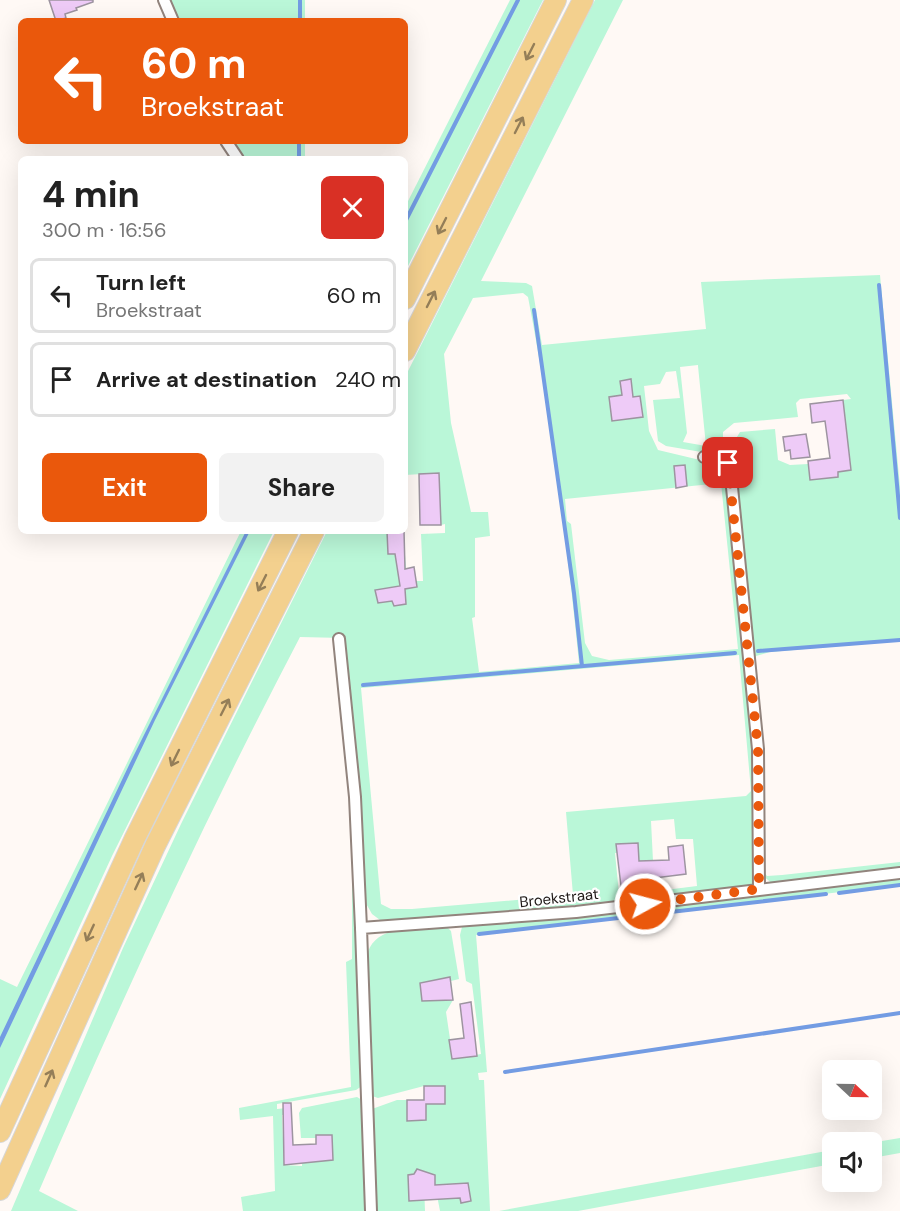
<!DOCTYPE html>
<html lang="en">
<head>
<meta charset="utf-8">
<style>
  body { margin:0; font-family:"DM Sans",sans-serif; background:#f2f2f2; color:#222; height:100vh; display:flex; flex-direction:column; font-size:22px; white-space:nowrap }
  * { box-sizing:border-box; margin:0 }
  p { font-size:20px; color:#767676 }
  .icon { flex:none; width:33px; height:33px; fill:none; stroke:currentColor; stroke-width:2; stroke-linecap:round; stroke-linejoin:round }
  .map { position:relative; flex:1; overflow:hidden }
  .side { position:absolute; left:18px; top:156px; width:390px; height:378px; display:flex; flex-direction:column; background:#fff; border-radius:9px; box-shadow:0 6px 24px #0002 }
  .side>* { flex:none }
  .banner { position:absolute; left:18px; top:18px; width:390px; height:126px; border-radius:9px; box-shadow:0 6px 24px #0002; background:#ea580c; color:#fff; overflow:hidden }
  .needle { width:39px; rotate:112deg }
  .controls { position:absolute; left:822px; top:1060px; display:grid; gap:12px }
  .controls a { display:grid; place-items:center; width:60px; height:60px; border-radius:9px; background:#fff; box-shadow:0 6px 24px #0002; font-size:30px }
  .pin { position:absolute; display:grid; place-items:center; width:51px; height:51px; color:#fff; margin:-26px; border-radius:12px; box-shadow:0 3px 9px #0006 }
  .me { position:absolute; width:66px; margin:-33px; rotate:83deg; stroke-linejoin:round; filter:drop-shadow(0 0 4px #0008) }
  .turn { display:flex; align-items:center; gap:21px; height:126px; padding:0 24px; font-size:27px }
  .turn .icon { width:78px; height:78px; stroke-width:2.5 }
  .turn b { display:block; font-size:42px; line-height:51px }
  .round { display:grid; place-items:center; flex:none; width:63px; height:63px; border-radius:9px; background:#f2f2f2 }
  .overview { display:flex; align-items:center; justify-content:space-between; height:102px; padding:0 24px }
  h1 { font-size:36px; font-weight:700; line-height:45px }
  .button { display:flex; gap:12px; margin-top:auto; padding:12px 24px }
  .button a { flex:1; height:69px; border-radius:9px; background:#ea580c; color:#fff; font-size:24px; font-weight:700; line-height:69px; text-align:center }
  .button a+a { background:#f2f2f2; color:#222 }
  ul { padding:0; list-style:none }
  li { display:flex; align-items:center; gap:18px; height:75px; margin:0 12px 9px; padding:0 12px; border:3px solid #e0e0e0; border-radius:9px }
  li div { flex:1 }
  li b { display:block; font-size:22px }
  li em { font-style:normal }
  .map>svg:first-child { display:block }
  .green { fill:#baf7d8; fill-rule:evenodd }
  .water { fill:#739ce3 }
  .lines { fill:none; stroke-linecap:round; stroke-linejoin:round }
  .stream { stroke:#739ce3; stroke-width:4 }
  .building { fill:#eecbf7; stroke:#9d94a0; stroke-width:1.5 }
  .minor-casing { stroke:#92847d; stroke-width:14 }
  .motorway-casing { stroke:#d7d6d5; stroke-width:22 }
  .minor { stroke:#fff; stroke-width:10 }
  .motorway { stroke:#f3d08e; stroke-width:20 }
  .oneway { stroke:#947e58 }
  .route { stroke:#ea580c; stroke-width:10; stroke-dasharray:0 18 }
  .labels { text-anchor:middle; stroke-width:4.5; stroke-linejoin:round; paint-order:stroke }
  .street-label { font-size:15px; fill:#1f1917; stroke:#fff }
</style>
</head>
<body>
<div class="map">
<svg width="900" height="1211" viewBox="0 0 900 1211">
  <rect width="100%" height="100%" fill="#fff9f5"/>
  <!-- green -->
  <g class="green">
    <polygon points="169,0 305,0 305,21 178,21"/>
    <polygon points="510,0 543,0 405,272 405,207"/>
    <path d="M595,0H623L481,281L526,283L532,286L542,345L706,329L701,282L880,275L900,487V641L770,652L756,656L754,660L764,770V872L767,876L782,875L900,862V869L773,884L763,876L760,742L732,471V445L740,432L775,429L778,460L790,465L808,464L811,480L838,477V472L851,470L850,459L837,460V457L849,456L843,400L851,399L847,394L800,399L796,403L798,417L734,423L723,432V447L719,455L666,446L658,441L653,400L680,398L676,371L666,372L660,384L644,386L649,431L658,450L721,465L727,477L756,763L757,873L751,885L747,888L669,897L665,890L697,886L693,839H676L674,819L651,821L653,861H639L638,843L627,844L628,852L615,853L619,894L656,891L653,899L489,917L380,920L372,914L364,900L355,735L343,638L300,637C205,818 120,1003 39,1191L78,1211H11L123,948L181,824L327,531H387L388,554L405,555L406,569L398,570L400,586L376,590L378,603L392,601L394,606L406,604L405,589L417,587L416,581H423L421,534L445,533V524L441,525L439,473L405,475V377ZM523,293L528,297C551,417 567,541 579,663L479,672L472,618L475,617V538L490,536L488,512H471L451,423L444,354L473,298ZM698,365V366L706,446L683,442L687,433L680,367ZM721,483L738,649L609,660L592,656L585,643L571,524L567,521L565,499ZM739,655L751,791L746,796L566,812L573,895L412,909H391L381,904L361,688Z"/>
    <polygon points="233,141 305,141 305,159 244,159"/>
    <polygon points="241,531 274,531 112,856 0,1099 0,979 17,987"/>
    <polygon points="352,857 362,1086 356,1090 277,1104 277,1109 287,1108 292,1112 292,1115 282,1115 284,1165 302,1166 302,1156 317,1148 316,1138 301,1138 299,1113 302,1108 357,1097 362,1100 367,1211 243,1211 241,1197 275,1191 273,1116 240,1120 239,1108 351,1087 346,962 352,959"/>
    <path d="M900,879V885L476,935L487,1072L478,1073L479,1080H484L490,1211H440L435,1185H424L425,1211H376L372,1109L397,1100H424V1086L378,1098L372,1096L366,963C368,922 417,929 448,928L451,931L459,979L451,981L453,1000L446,1012L453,1059L481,1054L472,984L466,981L460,935L462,927L615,913Z"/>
    <polygon points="900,1138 900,1153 872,1158 870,1143"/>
    <polygon points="832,1150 832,1164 578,1211 499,1211"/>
  </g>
  <!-- water -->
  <polygon class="water" points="246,531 250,531 155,720 0,1048 0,1037 130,763"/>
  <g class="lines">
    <!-- stream -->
    <g class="stream">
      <polyline points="300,21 300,0"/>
      <polyline points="299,159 299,141"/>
      <polyline points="405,222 518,0"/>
      <polyline points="879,285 900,518"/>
      <polyline points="534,310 574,593 582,666"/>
      <polyline points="758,651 900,640"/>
      <polyline points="363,685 735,653"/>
      <polyline points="839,893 900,885"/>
      <polyline points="479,934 826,894"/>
      <polyline points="505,1072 900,1013"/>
    </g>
  </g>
  <!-- building -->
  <g class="building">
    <polygon points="49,0 93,0 93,2 76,8 77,10 65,14 66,18 56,21"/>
    <polygon points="631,379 633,397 640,396 643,417 612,421 609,397 622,395 620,381"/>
    <polygon points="843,400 851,470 838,472 838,477 810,480 808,461 830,458 825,421 812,423 810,404"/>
    <polygon points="806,434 810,457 791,459 790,450 785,451 783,437"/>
    <polygon points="685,465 687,486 676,488 674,466"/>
    <polygon points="439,473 441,525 420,525 419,474"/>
    <polygon points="387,531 404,531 405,569 414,567 417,587 405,589 406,604 394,606 392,601 378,603 375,590 400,586 395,554 388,554"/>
    <polygon points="638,843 639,861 669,860 668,847 683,845 686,874 654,878 655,880 621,886 616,844"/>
    <polygon points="450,977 453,1000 422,1001 420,983"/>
    <polygon points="471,1002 477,1056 452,1059 449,1040 464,1038 460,1004"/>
    <polygon points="424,1086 445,1086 445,1104 426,1104 426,1120 407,1121 407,1100 424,1100"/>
    <polygon points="283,1103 291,1103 293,1145 316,1144 316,1135 332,1135 333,1160 284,1165"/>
    <polygon points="417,1169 435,1175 435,1185 468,1183 471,1201 461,1203 460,1198 409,1201 408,1175 414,1174"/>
  </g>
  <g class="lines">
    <!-- minor casing -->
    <g class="minor-casing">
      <g id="minor">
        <polyline points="164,0 173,21"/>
        <polyline points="226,141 238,159"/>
        <polyline points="704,457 723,461 730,467 758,749 759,889"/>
        <polyline points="339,639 355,797 361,928"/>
        <polyline points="371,1211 361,928 576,912 900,873"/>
      </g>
    </g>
    <!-- motorway casing -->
    <g class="motorway-casing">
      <g id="motorway">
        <polyline points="405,299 556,0"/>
        <polyline points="405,351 583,0"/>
        <polyline points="0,1132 134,840 288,531"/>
        <polyline points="0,1190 155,846 314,531"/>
      </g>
    </g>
    <!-- minor -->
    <use href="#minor" class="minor"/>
    <!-- motorway -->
    <use href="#motorway" class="motorway"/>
  </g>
  <!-- one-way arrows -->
  <defs><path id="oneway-shaft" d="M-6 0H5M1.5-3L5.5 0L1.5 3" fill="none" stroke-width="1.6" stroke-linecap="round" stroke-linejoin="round" transform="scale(1.5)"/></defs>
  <g class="oneway">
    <use href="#oneway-shaft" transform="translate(530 52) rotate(117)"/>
    <use href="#oneway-shaft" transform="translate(519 125) rotate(-63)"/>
    <use href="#oneway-shaft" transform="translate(442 226) rotate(117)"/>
    <use href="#oneway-shaft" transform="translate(431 299) rotate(-63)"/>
    <use href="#oneway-shaft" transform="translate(262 583) rotate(117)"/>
    <use href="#oneway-shaft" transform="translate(225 707) rotate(-63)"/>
    <use href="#oneway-shaft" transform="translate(175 758) rotate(116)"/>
    <use href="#oneway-shaft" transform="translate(139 881) rotate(-65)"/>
    <use href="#oneway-shaft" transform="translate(90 933) rotate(115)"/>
    <use href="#oneway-shaft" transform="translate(49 1078) rotate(-66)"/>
  </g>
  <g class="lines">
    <!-- route -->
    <polyline class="route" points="645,904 759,889 758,749 728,463"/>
  </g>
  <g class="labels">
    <!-- street labels -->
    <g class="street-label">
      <text transform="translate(559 898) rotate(-6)" y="5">Broekstraat</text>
    </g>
  </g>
</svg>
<div class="controls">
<a><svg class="needle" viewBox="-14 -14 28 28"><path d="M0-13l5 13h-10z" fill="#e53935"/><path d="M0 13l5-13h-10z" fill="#767676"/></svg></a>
<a><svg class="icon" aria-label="sound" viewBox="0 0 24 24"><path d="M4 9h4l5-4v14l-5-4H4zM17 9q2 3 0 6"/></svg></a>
</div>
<div class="pin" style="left:728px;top:463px;background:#d93025"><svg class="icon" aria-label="arrive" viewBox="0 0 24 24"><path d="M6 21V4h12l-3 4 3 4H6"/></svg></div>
<svg class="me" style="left:645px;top:904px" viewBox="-20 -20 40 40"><circle r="17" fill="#ea580c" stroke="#fff" stroke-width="3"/><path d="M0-11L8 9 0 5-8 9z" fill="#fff"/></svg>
<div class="banner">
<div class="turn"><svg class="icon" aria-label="left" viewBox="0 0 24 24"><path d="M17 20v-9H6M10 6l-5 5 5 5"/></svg><div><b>60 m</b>Broekstraat</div></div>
</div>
<section class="side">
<div class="overview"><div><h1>4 min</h1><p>300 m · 16:56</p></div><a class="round" style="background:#d93025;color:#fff"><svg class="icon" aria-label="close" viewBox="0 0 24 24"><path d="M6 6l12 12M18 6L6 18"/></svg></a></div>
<ul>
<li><svg class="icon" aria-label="left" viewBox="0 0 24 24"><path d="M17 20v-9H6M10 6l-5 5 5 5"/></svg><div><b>Turn left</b><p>Broekstraat</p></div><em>60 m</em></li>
<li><svg class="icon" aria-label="arrive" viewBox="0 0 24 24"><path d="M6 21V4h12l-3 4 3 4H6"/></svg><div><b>Arrive at destination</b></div><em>240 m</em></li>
</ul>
<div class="button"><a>Exit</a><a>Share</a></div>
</section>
</div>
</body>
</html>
